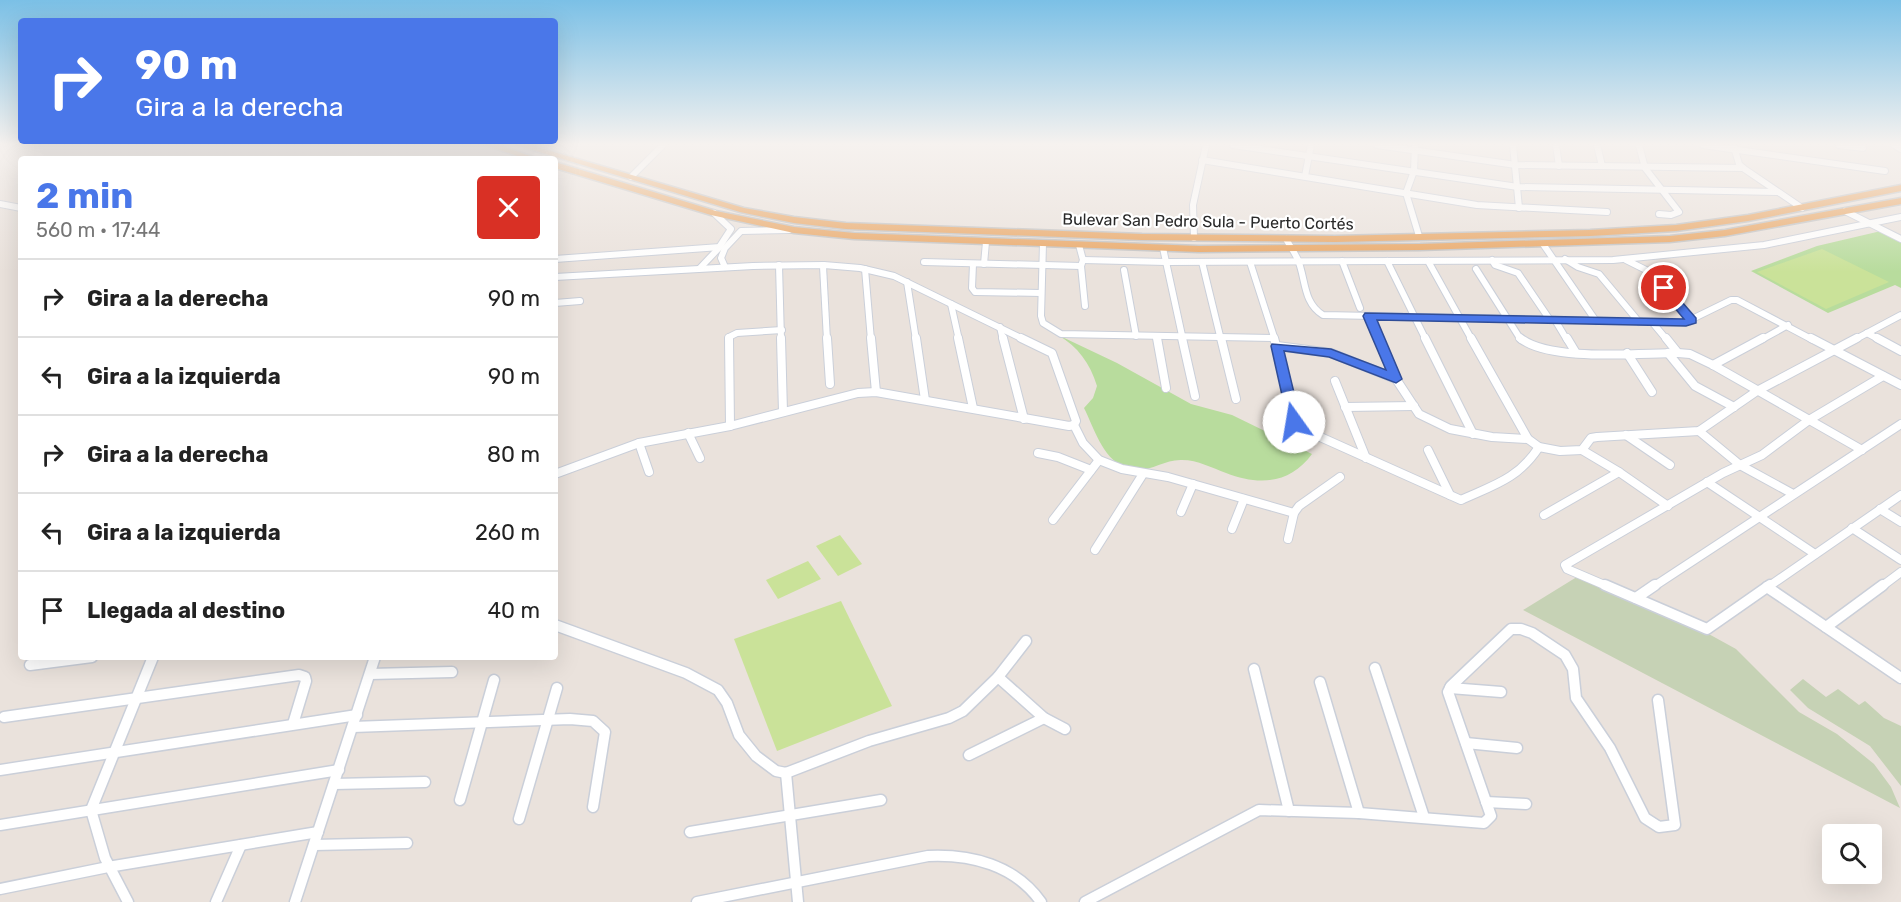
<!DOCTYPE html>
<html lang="es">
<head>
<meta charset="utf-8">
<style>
  body { margin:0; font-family:Rubik,sans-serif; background:#f2f2f2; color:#222; height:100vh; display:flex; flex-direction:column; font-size:22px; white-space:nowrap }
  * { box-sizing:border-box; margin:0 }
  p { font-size:20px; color:#767676 }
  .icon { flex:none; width:33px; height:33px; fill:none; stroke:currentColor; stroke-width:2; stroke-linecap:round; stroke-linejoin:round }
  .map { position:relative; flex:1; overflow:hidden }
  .sheet { position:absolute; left:18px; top:156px; width:540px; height:504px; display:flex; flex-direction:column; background:#fff; border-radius:6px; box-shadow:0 6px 24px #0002 }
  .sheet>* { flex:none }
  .guide { position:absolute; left:18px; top:18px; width:540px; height:126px; border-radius:6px; box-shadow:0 6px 24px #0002; background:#4a77e9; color:#fff; overflow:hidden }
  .tools { position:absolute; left:1822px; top:824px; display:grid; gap:12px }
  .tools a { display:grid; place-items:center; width:60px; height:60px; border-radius:6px; background:#fff; box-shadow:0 6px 24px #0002; font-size:30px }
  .pin { position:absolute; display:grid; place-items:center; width:51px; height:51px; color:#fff; margin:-26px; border:3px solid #fff; border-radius:50%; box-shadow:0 2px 6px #0007 }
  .me { position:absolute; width:66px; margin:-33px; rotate:347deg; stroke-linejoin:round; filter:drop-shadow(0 0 4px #0008) }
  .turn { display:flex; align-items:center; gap:21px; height:126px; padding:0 18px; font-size:27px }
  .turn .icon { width:78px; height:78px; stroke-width:2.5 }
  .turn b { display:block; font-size:42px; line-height:51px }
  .round { display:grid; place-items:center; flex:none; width:63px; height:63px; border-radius:6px; background:#f2f2f2 }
  .summary { display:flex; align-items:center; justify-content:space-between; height:102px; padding:0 18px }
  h1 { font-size:36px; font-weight:700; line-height:45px; color:#4a77e9 }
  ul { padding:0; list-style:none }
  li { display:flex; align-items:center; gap:18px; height:78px; padding:0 18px; border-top:2px solid #e0e0e0 }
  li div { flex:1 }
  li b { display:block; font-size:22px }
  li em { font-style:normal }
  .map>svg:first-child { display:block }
  .green { fill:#b8dc9d }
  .cemetery { fill:#c6d2b5 }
  .pitch { fill:#cae299 }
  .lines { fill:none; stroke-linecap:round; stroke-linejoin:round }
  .minor-far2-casing { stroke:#cacfd9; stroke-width:8 }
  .minor-far1-casing { stroke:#cacfd9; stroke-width:10 }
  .minor-casing { stroke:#cacfd9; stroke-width:13 }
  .trunk-casing { stroke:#c3c3c3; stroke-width:3 }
  .minor-far2 { stroke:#fff; stroke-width:6 }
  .minor-far1 { stroke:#fff; stroke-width:8 }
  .minor { stroke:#fff; stroke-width:10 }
  .trunk { fill:#e9a664; fill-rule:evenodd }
  .route { fill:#4a77e9; stroke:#304d97; stroke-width:1.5 }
  .labels { text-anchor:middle; stroke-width:4.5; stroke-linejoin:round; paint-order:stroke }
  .far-street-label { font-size:16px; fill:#292929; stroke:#fff }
</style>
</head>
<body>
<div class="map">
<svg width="1901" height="902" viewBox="0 0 1901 902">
  <rect width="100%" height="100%" fill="#eae2dc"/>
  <!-- green -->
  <g class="green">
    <polygon points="1881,231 1901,241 1901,288 1895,285 1828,313 1751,271 1817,246"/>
    <path d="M1058,335L1117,363L1191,404L1232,415L1312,454C1290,484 1259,486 1226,473C1212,468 1198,460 1182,460C1162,459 1145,477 1124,467C1102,457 1094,428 1084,408L1093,398L1097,386C1090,363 1078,347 1058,335Z"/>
  </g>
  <!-- cemetery -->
  <g class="cemetery">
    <polygon points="1580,575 1696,627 1736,649 1799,712 1837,734 1874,764 1891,787 1900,808 1523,610"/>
    <polygon points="1803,679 1826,697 1838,689 1859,705 1865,701 1884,718 1901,726 1901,786 1870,746 1808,708 1790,690"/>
  </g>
  <!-- pitch -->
  <g class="pitch">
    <polygon points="1822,249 1889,282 1826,309 1757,272"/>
    <polygon points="840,535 862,564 838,576 816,546"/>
    <polygon points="808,561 821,579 778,599 766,580"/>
    <polygon points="841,601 892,706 777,751 734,639"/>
  </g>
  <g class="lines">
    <!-- minor-far2 casing -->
    <g class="minor-far2-casing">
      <g id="minor-far2">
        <polyline points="1233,145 1518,187 1777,192"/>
        <polyline points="1377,145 1516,165 1743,168"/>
        <polyline points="1415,145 1414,171 1406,193 1419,236"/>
        <polyline points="1513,145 1519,208"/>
        <polyline points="1556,145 1559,166"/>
        <polyline points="1597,145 1602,166"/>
        <polyline points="1639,145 1645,168 1679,212 1671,215 1659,214"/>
        <polyline points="1703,145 1885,171"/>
        <polyline points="1839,145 1863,148"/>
        <polyline points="1894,145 1901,149"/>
        <polyline points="1734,147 1739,164 1743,168 1802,208"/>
        <polyline points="1202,160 1477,205 1607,212"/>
        <polyline points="1305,176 1311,145"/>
        <polyline points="631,177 663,145"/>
        <polyline points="0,204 21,208"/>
        <polyline points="1845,211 1901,239"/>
        <polyline points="1194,238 1193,205 1206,145"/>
        <path d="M1286,239C1290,246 1295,253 1298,260C1306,280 1303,303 1323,315L1686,322L1731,300H1737L1813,340"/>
        <polyline points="1043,244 1041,316 1043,323 1061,334 1274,338"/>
        <polyline points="1543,244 1596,321"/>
        <polyline points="1079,245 1083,260 1081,266 1085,306"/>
        <polyline points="1163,248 1183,340"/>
        <polyline points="555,259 720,247"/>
        <polyline points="1565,259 1578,267 1599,274 1639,322"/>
        <polyline points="1083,260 1166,262 1613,260 1764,245 1901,217"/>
        <polyline points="1492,260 1495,265 1518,273 1550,320"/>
        <polyline points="1626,260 1650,272 1692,320"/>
        <polyline points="1342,261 1360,308"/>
        <polyline points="1387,261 1426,340"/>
        <polyline points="1428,261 1472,340"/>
        <polyline points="924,262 1081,266"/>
        <polyline points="1202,262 1221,340"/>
        <polyline points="1250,262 1275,340"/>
        <polyline points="973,264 972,288 975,292 1041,293"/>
        <polyline points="984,264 986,242"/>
        <polyline points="779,265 781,340"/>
        <polyline points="823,266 827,340"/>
        <polyline points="725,267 721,258 725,248 741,231 789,230"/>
        <polyline points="700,268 718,249 731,229 714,213"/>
        <polyline points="865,269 871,340"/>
        <polyline points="1476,269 1521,340"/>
        <polyline points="1124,270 1136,336"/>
        <polyline points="555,277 753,266 824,265 860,268 894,276 1025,340"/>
        <polyline points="907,282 916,340"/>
        <polyline points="555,303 580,301"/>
        <polyline points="951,304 959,340"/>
        <polyline points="1369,316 1379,340"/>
        <polyline points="1555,320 1567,340"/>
        <polyline points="1652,322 1667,340"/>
        <polyline points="1000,327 1003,340"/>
        <polyline points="1867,333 1880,340"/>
        <polyline points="1157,337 1157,340"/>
        <polyline points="729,340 729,337 737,333 782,330"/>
        <polyline points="1761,340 1788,325"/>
        <polyline points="1854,340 1901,315"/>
      </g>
    </g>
    <!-- minor-far1 casing -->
    <g class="minor-far1-casing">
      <g id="minor-far1">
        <polyline points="729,338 730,426"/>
        <polyline points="781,338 783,412"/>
        <polyline points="827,338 830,384"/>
        <polyline points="871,338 876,392"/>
        <polyline points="916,338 925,400"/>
        <polyline points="958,338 973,408"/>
        <polyline points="1003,338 1024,419"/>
        <polyline points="1021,338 1052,353 1076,421 1074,425 1083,443 1099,460 1122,469 1168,477 1294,513"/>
        <polyline points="1157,338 1166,388"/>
        <polyline points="1182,338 1195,396"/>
        <polyline points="1221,338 1236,399"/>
        <path d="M1274,338L1298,427L1461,500C1494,485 1518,479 1539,447"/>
        <polyline points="1378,338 1396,379"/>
        <polyline points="1425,338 1473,434"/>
        <polyline points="1471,338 1528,439"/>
        <path d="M1520,338C1550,362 1638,353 1678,353"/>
        <polyline points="1567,338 1576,353"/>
        <polyline points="1666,338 1678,353 1690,354 1713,365 1862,450"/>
        <polyline points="1811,338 1901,385"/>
        <polyline points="1877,338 1901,351"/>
        <polyline points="1277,346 1331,353 1396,379 1419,414 1450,429 1492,437 1528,439 1539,447 1560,451 1582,450 1591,438 1597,437 1699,431 1757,391 1857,338"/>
        <polyline points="1627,353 1652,392"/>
        <polyline points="1668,353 1695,386 1734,407"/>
        <polyline points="1713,365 1763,338"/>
        <polyline points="1335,381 1366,458"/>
        <polyline points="1345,407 1414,406"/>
        <polyline points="1699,431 1740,465 1793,494"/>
        <polyline points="688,433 700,458"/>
        <polyline points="1626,435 1670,465"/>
        <polyline points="639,443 649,472"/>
        <polyline points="1428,450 1450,495"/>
        <polyline points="1582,450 1619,472"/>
        <polyline points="1038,453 1058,457 1091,470"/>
        <polyline points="555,474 639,443 730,426 858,393 876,392 1069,426 1074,425"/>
        <polyline points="1707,482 1815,554"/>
        <polyline points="1880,509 1901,522"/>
        <polyline points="1181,512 1193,484"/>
        <polyline points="1544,515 1619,472 1668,506"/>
        <polyline points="1053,520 1099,460"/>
        <polyline points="1852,528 1901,560"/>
        <polyline points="1232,529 1244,499"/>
        <polyline points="1288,539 1294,513 1299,506 1340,477"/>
        <polyline points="1095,550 1143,474"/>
        <polyline points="1609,587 1567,569 1565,565 1723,473 1762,455 1809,420 1883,376"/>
        <polyline points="1653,587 1901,424"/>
        <polyline points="1768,587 1901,495"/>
        <polyline points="1881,587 1901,572"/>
      </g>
    </g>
    <!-- minor casing -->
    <g class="minor-casing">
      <g id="minor">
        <polyline points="1605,585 1707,629 1770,585"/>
        <polyline points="1767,587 1901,678"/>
        <polyline points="1636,598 1655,585"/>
        <polyline points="555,625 686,673 718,690 727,703 739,735 756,756 776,771 786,773 869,741 949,718 963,711 998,677 1026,641"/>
        <polyline points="1826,627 1883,585"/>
        <polyline points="30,665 92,657"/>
        <polyline points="1375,668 1424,817"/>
        <polyline points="1254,669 1289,811"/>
        <polyline points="370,674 452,672"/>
        <polyline points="998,677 1044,718 1065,729"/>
        <polyline points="1320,682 1359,813"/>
        <polyline points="1450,688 1501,692"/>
        <polyline points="4,717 299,675 305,677 306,681 293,724"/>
        <polyline points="353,727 570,719 593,721 605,732 593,807"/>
        <polyline points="1466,743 1517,748"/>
        <polyline points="969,755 1044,718"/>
        <polyline points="0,770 357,715"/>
        <polyline points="786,773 798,902"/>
        <polyline points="334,784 425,782"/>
        <polyline points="460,800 494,680"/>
        <polyline points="1486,802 1526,804"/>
        <polyline points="519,819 557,688"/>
        <polyline points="0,825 339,770"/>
        <polyline points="690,832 881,800"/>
        <polyline points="314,845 407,843"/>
        <polyline points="0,889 108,867 318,832"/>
        <polyline points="128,902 105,858 91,810 153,657"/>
        <polyline points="216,902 241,845"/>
        <polyline points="295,902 375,657"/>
        <path d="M697,902L928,856C971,854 1015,865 1041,902"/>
        <polyline points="1085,902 1259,810 1359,813 1484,823 1491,816 1448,692 1451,686 1511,629 1521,629 1532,633 1565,655 1573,669 1576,698 1610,748 1645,818 1659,827 1675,825 1658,700"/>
      </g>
    </g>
    <!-- trunk casing -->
    <g class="trunk-casing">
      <g id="trunk">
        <polygon points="485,145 499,145 539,159 526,159"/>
        <polygon points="516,145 530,145 744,208 794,217 846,223 1142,234 1335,236 1590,230 1676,225 1748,215 1901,185 1901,191 1748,221 1676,231 1590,236 1335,242 1142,240 846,229 794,223 740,212"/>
        <polygon points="555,162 716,211 794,227 854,233 1199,246 1420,244 1670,236 1725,230 1901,198 1901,204 1725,236 1670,242 1420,250 1199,252 854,239 794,233 711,215 555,168"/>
      </g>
    </g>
    <!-- minor-far2 -->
    <use href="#minor-far2" class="minor-far2"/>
    <!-- minor-far1 -->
    <use href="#minor-far1" class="minor-far1"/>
    <!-- minor -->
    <use href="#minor" class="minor"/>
    <!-- trunk -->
    <use href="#trunk" class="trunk"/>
  </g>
  <!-- sky -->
  <linearGradient id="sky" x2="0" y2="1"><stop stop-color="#7bc0e6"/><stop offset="0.53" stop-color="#f6f2ef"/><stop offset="1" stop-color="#f6f2ef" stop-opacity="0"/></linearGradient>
  <rect width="1901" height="272" fill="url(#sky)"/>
  <!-- route -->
  <polygon class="route" points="1664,285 1668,286 1696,318 1696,323 1686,326 1377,320 1402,379 1396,383 1329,357 1284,351 1301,422 1294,427 1288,422 1271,346 1272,344 1331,349 1386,370 1363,316 1365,313 1684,319 1658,288"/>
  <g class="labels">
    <!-- far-street labels -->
    <g class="far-street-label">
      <text transform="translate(1208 221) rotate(1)" y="6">Bulevar San Pedro Sula - Puerto Cortés</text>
    </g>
  </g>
</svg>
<div class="tools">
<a><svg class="icon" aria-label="search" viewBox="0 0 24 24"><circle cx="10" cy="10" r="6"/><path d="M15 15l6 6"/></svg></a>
</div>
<div class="pin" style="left:1664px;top:288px;background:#d93025"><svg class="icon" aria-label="arrive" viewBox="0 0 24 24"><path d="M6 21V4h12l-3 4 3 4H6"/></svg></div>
<svg class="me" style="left:1294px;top:422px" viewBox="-20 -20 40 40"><circle r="19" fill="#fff"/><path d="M0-13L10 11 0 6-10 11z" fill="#4a77e9"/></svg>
<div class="guide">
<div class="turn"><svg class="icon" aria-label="right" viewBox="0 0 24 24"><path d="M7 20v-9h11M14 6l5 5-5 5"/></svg><div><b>90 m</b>Gira a la derecha</div></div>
</div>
<section class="sheet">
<div class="summary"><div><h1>2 min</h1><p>560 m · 17:44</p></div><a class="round" style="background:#d93025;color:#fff"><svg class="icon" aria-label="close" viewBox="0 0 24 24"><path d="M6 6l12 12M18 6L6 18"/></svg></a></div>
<ul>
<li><svg class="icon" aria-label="right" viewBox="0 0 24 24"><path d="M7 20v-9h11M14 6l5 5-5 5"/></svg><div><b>Gira a la derecha</b></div><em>90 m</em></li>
<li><svg class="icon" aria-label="left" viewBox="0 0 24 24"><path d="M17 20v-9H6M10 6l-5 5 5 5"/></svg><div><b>Gira a la izquierda</b></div><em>90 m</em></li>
<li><svg class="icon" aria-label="right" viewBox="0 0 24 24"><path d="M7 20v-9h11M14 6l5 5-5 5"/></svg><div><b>Gira a la derecha</b></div><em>80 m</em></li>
<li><svg class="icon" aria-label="left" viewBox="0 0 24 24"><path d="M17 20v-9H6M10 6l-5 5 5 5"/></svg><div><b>Gira a la izquierda</b></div><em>260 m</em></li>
<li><svg class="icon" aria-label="arrive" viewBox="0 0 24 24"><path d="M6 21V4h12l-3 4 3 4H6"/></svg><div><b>Llegada al destino</b></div><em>40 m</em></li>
</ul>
</section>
</div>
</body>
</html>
